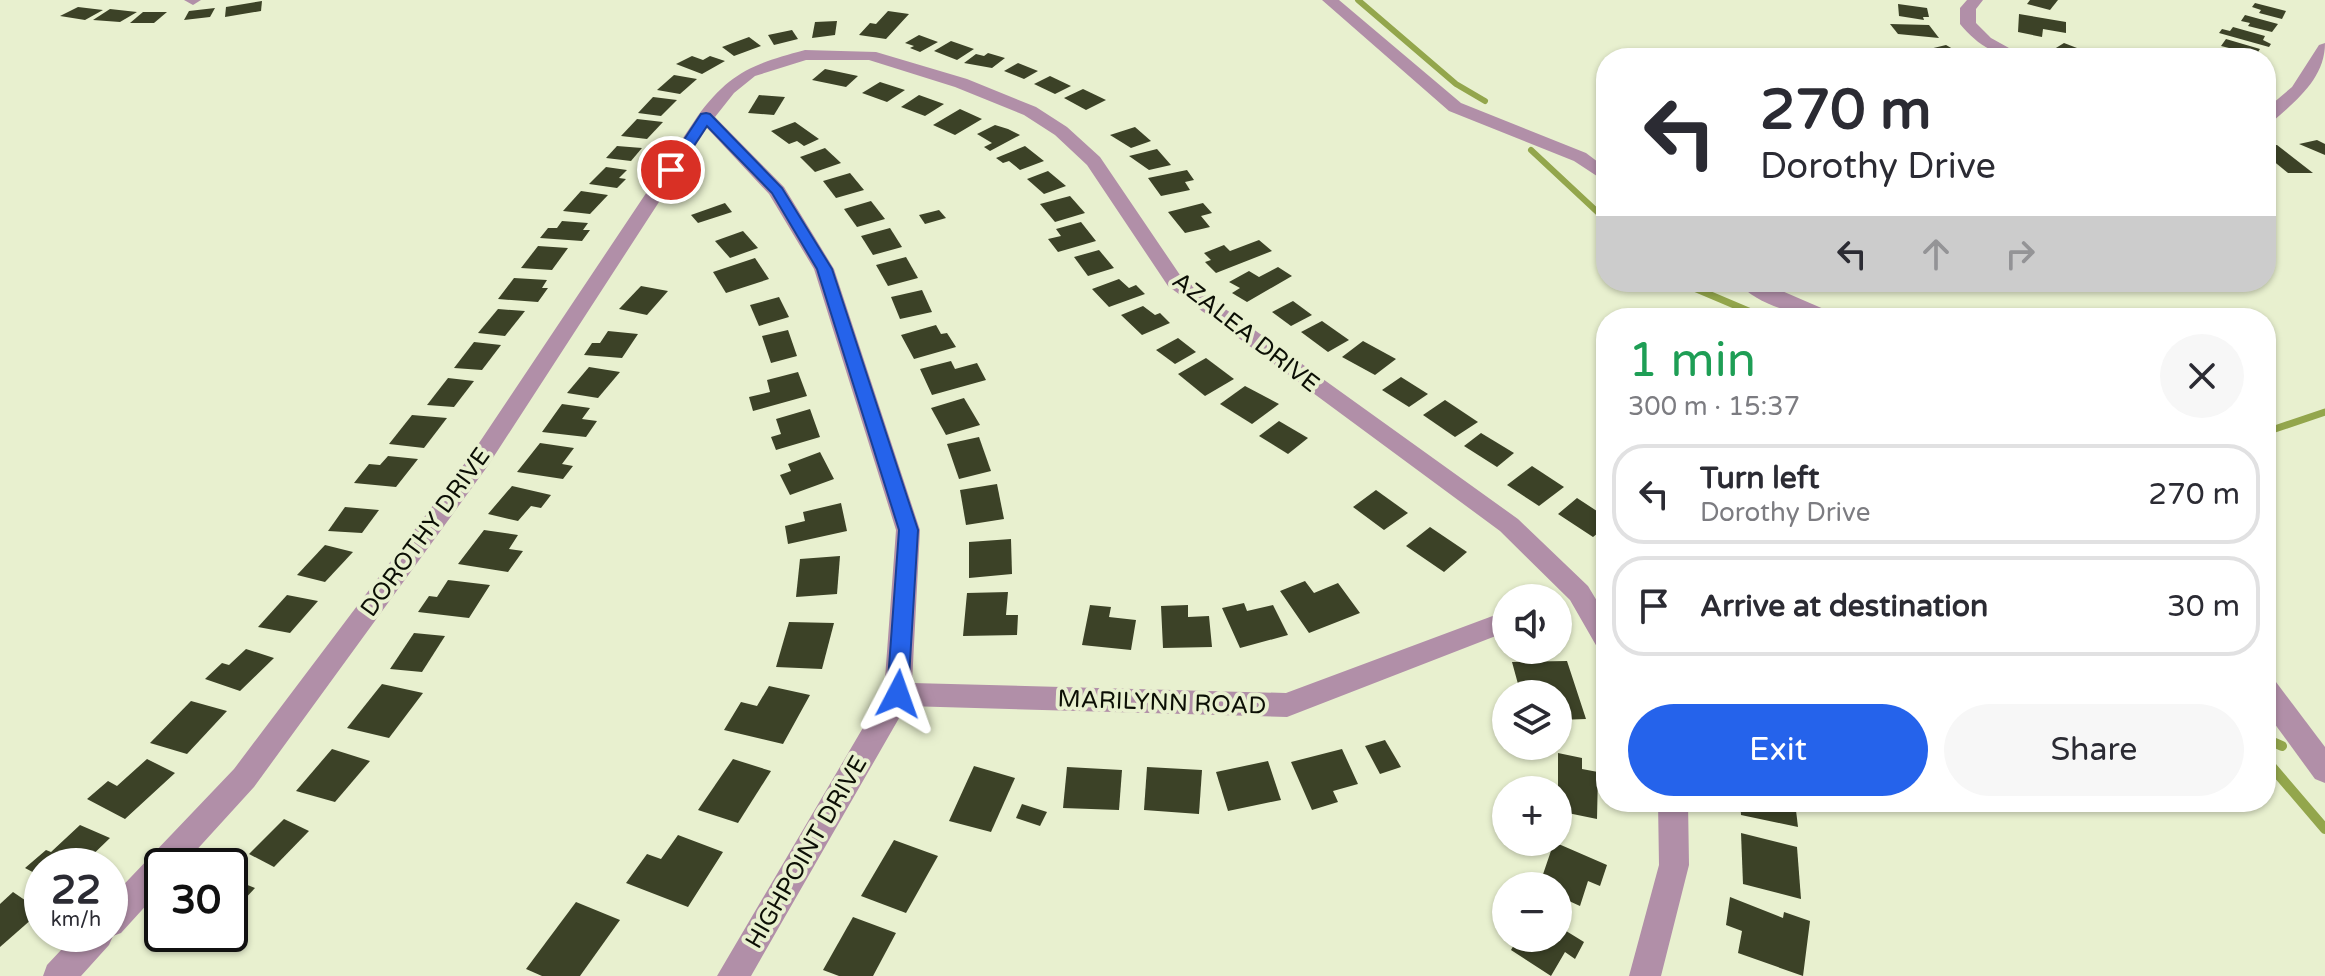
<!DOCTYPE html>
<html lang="en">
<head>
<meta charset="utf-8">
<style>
  body { margin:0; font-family:"Varela Round",sans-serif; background:#f7f7f7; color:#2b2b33; height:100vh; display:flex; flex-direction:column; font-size:30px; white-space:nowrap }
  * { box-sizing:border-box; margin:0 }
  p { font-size:26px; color:#7c7c81 }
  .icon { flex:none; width:44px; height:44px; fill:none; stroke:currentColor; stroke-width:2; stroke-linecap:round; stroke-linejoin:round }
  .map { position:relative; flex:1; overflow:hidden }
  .side { position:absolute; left:1596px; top:308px; width:680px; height:504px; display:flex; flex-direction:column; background:#fff; border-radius:32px; box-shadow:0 2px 6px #0004 }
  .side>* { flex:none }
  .guide { position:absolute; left:1596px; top:48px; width:680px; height:244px; border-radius:32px; box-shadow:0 2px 6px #0004; background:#fff; color:#2b2b33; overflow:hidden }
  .controls { position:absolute; left:1492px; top:584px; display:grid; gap:16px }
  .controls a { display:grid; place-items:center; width:80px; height:80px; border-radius:50%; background:#fff; box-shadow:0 2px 6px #0004; font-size:40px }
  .speed { position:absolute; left:24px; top:848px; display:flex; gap:16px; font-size:40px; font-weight:700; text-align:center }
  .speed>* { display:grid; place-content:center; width:104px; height:104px; border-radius:50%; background:#fff; box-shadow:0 2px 6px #0004; line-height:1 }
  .speed small { font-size:20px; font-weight:400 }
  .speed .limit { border:4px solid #111; border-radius:12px; background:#fff; color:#111 }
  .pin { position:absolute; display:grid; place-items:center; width:68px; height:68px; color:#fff; margin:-34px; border:4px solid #fff; border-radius:50%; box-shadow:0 2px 8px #0007 }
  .me { position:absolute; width:88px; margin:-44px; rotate:4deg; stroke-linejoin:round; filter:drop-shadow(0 0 6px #0008) }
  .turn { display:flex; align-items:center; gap:28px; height:168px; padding:0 32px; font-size:36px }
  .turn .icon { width:104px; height:104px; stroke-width:2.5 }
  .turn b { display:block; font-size:56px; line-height:68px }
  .lanes { display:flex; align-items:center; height:76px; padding:0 32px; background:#0003; justify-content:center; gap:40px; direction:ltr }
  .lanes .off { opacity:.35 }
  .round { display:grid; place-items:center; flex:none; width:84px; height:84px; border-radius:42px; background:#f7f7f7 }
  .overview { display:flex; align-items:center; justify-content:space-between; height:136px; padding:0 32px }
  h1 { font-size:48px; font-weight:600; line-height:60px; color:#1e9e55 }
  .primary-button { display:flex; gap:16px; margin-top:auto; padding:16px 32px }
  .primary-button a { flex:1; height:92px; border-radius:48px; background:#2563eb; color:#fff; font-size:32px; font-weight:600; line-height:92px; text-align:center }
  .primary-button a+a { background:#f7f7f7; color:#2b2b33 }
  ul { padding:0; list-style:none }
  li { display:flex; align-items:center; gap:24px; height:100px; margin:0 16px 12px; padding:0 16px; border:4px solid #e1e1e2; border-radius:32px }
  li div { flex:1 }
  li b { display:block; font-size:30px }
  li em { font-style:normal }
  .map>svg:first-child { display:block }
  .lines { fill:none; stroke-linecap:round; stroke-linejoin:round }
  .stream-far2 { stroke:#93a64c; stroke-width:6 }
  .stream-far1 { stroke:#93a64c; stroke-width:7 }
  .stream { stroke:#93a64c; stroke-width:10 }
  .building { fill:#3c4227 }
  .minor { fill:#b18fa8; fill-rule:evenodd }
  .route { fill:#2563eb; stroke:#184099; stroke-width:2 }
  .labels { text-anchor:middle; stroke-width:8; stroke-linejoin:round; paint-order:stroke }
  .street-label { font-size:24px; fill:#0c0f05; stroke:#e8f0cf }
</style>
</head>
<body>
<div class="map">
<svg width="2325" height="976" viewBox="0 0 2325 976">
  <rect width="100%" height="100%" fill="#e8f0cf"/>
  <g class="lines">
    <!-- stream-far2 -->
    <g class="stream-far2">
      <polyline points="1358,0 1456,84 1485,101"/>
      <polyline points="1531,150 1606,220"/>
    </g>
    <!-- stream-far1 -->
    <g class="stream-far1">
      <polyline points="1680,282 1765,318"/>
      <polyline points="2266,432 2325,412"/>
    </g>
    <!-- stream -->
    <g class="stream">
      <polyline points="2266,739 2282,746"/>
      <polyline points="2266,760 2325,829"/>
    </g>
  </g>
  <!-- building -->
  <g class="building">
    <polygon points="2030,0 2058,0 2050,10 2027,4"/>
    <polygon points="262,1 261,11 225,17 226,7"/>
    <polygon points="2255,3 2286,11 2282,19 2259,13 2261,10 2252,7"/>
    <polygon points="1898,4 1927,8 1929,17 1923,17 1924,20 1899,16"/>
    <polygon points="78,7 103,10 85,20 60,16"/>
    <polygon points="215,8 210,17 184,20 189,11"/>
    <polygon points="110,9 137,12 120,22 93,20"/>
    <polygon points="888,11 909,14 886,39 859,35 870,23 876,24"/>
    <polygon points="143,12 167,12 154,23 130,23"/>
    <polygon points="2019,14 2066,22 2066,33 2043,29 2042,37 2018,32"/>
    <polygon points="2245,15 2278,24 2272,32 2248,26 2250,23 2241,21"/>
    <polygon points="837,21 835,35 812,38 815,22"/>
    <polygon points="1890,24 1929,25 1939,38 1898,34"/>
    <polygon points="2233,27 2265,36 2263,40 2271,44 2269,47 2219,33 2222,29 2230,31"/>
    <polygon points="792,30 798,39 774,45 768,35"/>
    <polygon points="919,35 938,42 920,52 910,48 914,46 905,43"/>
    <polygon points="749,37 761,46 734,56 722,47"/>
    <polygon points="2226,39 2260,49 2254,58 2243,58 2226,53 2229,48 2221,46"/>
    <polygon points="951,41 974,49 957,60 934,51"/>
    <polygon points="2064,43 2103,58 2069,58 2051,51"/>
    <polygon points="1946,45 1965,56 1948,58 1939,53 1929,56 1921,51"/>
    <polygon points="988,53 1005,58 992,68 964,63 976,54 984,56"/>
    <polygon points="692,56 703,60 710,56 725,61 702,74 676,64"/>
    <polygon points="1018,63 1038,71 1024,79 1004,71"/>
    <polygon points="825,69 858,76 846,87 812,80"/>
    <polygon points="674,75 697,79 680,94 657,90"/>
    <polygon points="1050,76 1071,86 1055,94 1034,84"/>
    <polygon points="880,82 905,90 887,102 862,93"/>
    <polygon points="1083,89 1106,100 1086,110 1064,98"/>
    <polygon points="759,95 785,97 774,115 748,113"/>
    <polygon points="919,95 944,104 925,116 901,107"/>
    <polygon points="653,97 677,100 661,116 638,113"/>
    <polygon points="960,109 982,119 955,135 933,125"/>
    <polygon points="637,119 663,122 647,139 621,136"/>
    <polygon points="795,122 819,139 804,146 797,141 789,144 771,131"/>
    <polygon points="995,125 1008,129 1020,135 990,151 984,147 992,143 977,134"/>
    <polygon points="1135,127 1151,141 1131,148 1110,135"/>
    <polygon points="2317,140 2325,144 2325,155 2299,144"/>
    <polygon points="2266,145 2277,145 2313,173 2288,173 2266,155"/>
    <polygon points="617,146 642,148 631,161 606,158"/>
    <polygon points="1025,146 1044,161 1020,170 1009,161 1003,163 996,158"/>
    <polygon points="825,148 841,163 815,172 800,157"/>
    <polygon points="1157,149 1171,165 1149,170 1129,156"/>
    <polygon points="606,167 627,170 619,178 626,179 617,188 589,184"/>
    <polygon points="1187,170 1194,180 1185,182 1190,190 1161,196 1148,178"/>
    <polygon points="1048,171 1066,186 1044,194 1027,179"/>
    <polygon points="850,173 864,190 836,198 823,181"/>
    <polygon points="581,191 608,195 590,214 563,211"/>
    <polygon points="1070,196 1085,213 1055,222 1040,204"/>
    <polygon points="871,201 885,219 857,227 844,209"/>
    <polygon points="725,203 732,212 698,223 691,215"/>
    <polygon points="1203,203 1212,213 1201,216 1210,227 1185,233 1168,212"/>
    <polygon points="939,210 946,218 925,224 919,215"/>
    <polygon points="562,221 588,223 583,230 590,230 582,241 540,238 548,228 557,228"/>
    <polygon points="1081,222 1096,241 1058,252 1048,239 1061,236 1056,229"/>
    <polygon points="890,228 902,247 873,255 861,236"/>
    <polygon points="743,231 758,248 730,258 715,241"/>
    <polygon points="1259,240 1272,251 1216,273 1205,262 1211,260 1204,253 1224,245 1230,251"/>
    <polygon points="538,246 568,248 552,270 521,268"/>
    <polygon points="1099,250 1114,268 1088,276 1074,257"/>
    <polygon points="906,257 918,278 888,286 876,265"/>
    <polygon points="755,258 769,279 726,293 713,272"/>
    <polygon points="1278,267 1292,276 1247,302 1232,293 1240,288 1229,282 1249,271 1259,277"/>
    <polygon points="514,278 547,280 542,288 548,288 538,302 498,299"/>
    <polygon points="1119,279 1129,288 1136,285 1145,294 1109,307 1092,289"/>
    <polygon points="641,286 668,291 647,315 619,309"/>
    <polygon points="922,290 932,312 900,319 891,297"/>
    <polygon points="779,297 789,317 759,326 750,305"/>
    <polygon points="1293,301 1312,315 1291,326 1272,312"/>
    <polygon points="1143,306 1155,315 1160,313 1170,323 1142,335 1121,315"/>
    <polygon points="498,309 525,311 505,336 478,333"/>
    <polygon points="1322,321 1349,340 1328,352 1301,332"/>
    <polygon points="936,325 941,334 947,333 956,347 914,359 901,335"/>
    <polygon points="788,330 797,356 771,363 762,336"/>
    <polygon points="608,331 638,334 622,358 584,355 592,343 600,343"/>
    <polygon points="1178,338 1196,352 1175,364 1156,350"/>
    <polygon points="1363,341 1396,359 1375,375 1342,357"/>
    <polygon points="474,342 501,345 482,370 454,368"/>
    <polygon points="1206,358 1234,379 1205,396 1178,374"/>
    <polygon points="951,361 955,369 977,363 986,380 932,395 920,369"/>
    <polygon points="589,367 620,372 598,398 567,393"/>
    <polygon points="798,372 807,396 753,411 749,397 770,392 767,380"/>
    <polygon points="1401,377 1428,394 1409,407 1382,390"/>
    <polygon points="448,378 474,381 454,407 427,405"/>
    <polygon points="1245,386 1279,404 1252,424 1220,404"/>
    <polygon points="964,398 980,425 946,435 931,408"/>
    <polygon points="1445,400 1478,422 1455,437 1423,415"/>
    <polygon points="562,404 590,408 582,419 597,421 586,437 542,432"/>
    <polygon points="810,409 820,437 776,450 771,437 781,434 776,419"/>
    <polygon points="412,415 447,418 424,448 389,444"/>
    <polygon points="1279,421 1308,438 1288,454 1259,436"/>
    <polygon points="1481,433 1514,453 1497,467 1464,446"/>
    <polygon points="979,437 991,471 959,479 947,444"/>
    <polygon points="540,443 574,448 562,464 573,466 563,479 517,472"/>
    <polygon points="820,452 834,479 790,495 780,475 791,471 788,464"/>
    <polygon points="388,456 418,459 396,487 354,483 369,464 380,465"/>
    <polygon points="1532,466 1564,487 1539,506 1507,485"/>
    <polygon points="997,484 1004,519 966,525 960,490"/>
    <polygon points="512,486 551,495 541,508 531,506 518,521 488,514"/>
    <polygon points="1376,490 1408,513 1384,530 1353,507"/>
    <polygon points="1577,498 1606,517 1602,521 1606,524 1606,533 1602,530 1593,537 1558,514"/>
    <polygon points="841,503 847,531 788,544 785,526 805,521 803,512"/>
    <polygon points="345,507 379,510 362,533 328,531"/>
    <polygon points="1430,527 1467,552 1444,572 1406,546"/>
    <polygon points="484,530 518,535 509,549 523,551 508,572 458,564"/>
    <polygon points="1011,539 1012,574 969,578 969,542"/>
    <polygon points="325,545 353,552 325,582 297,575"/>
    <polygon points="840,556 837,594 796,597 800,559"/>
    <polygon points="448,580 490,585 469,618 418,612 429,596 437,597"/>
    <polygon points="1305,581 1314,593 1338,583 1360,613 1309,633 1280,591"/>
    <polygon points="1008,592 1006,615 1018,615 1017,635 963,636 967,593"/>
    <polygon points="287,595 318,601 290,633 258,627"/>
    <polygon points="1244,603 1247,611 1273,605 1288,635 1240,648 1222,608"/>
    <polygon points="1090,605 1111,607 1109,617 1136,620 1131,650 1082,645"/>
    <polygon points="1188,605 1188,617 1209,616 1212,647 1163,648 1161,606"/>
    <polygon points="789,622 834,623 822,669 776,667"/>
    <polygon points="414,633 445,636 422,672 390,669"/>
    <polygon points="246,649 274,658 240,691 205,679 222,663 229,665"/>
    <polygon points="1567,661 1586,719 1558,720 1558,694 1536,694 1533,684 1518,684 1512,662"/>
    <polygon points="382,684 423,693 389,738 347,728"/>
    <polygon points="769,686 810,695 783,744 724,730 741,702 757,706"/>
    <polygon points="191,701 227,711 187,754 150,743"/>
    <polygon points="1385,740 1401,767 1380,774 1365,746"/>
    <polygon points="332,749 370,761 335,802 296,791"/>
    <polygon points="1342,749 1358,784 1333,791 1338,802 1312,810 1291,762"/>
    <polygon points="1558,753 1582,758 1582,769 1598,772 1597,819 1558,811"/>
    <polygon points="147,759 175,773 125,819 87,799 108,781 117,786"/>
    <polygon points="733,759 771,771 738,823 698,810"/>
    <polygon points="1268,761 1281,800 1228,811 1216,772"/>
    <polygon points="974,766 1015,778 991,832 949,821"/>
    <polygon points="1067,767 1122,770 1119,810 1063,808"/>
    <polygon points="1147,767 1202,770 1199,814 1144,810"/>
    <polygon points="1740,802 1795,802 1798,827 1741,815"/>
    <polygon points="1022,804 1047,812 1040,826 1016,818"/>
    <polygon points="284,819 309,831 274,867 249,854"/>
    <polygon points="80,825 110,838 81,866 42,866 42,877 25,868 46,850 51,852"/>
    <polygon points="1741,833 1797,847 1801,899 1743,884"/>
    <polygon points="678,835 723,852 688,907 626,883 647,854 661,859"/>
    <polygon points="894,840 938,856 906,913 861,896"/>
    <polygon points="1554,842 1607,865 1600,886 1588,881 1580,906 1558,896 1558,886 1539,886"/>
    <polygon points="230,878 255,888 230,915"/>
    <polygon points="13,892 41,911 0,947 0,904"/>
    <polygon points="1730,897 1783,918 1784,912 1810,921 1803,976 1738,953 1742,931 1726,925"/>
    <polygon points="576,902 620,920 580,976 542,976 526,969"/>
    <polygon points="853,917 896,933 873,976 839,976 823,970"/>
    <polygon points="1558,926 1584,942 1575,959 1565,952 1551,976 1511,950 1518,938 1558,938"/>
  </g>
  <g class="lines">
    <!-- minor -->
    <g class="minor">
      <polygon points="184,0 201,0 193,5"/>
      <polygon points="1322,0 1339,0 1461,103 1586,153 1606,168 1606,182 1574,161 1449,111"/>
      <path d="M1967,0H1983L1976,9V23L1991,38L2027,58C1999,58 1978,46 1960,24V8Z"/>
      <path d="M2325,43C2325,78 2297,100 2272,122L2266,123V109L2292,87L2319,45Z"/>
      <path d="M805,50L876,52L967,79L1036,107L1067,127L1100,157L1182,278L1518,519L1588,586L1606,616V650L1597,647L1570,600L1500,531L1168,286L1087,165L1055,135L1024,115L955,87L869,60H806L755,76L734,93L715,117L784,187L834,269L920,530L912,683L1286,693L1506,611V632L1287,717L906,706L751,976H717L884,692L896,530L814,269L769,194L707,128L487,467L254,787L182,866H162V888L121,933L113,936L109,945L81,976H43L47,965L76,934H110V899L234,769L471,455L697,117C730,72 753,64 805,50Z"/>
      <path d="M1738,282H1761L1833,313L1836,318C1807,318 1757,307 1738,282Z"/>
      <polygon points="2266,679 2276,682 2325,747 2325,783 2315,779 2266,712"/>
      <polygon points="1658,802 1688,802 1689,865 1661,976 1629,976 1659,865"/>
    </g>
  </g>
  <!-- route -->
  <polygon class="route" points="706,113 710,114 782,188 832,269 918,530 908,694 905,701 898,703 890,701 887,694 899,530 817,269 772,193 707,126 676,173 666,173 664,170 701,114"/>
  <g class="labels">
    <!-- street labels -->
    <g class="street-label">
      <text transform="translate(1246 332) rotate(38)" y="8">AZALEA DRIVE</text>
      <text transform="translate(425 532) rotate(-54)" y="8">DOROTHY DRIVE</text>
      <text transform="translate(1162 702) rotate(2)" y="8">MARILYNN ROAD</text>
      <text transform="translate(806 852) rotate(-60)" y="8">HIGHPOINT DRIVE</text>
    </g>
  </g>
</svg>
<div class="controls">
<a><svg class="icon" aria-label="sound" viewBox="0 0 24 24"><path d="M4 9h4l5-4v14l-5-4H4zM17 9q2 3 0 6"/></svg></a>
<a><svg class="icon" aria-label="layers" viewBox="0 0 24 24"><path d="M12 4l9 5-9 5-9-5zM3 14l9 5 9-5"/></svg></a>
<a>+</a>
<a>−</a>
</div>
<div class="speed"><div>22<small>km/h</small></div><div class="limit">30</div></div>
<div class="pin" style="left:671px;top:170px;background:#d93025"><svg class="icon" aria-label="arrive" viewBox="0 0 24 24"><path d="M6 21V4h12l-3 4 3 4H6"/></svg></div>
<svg class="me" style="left:898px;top:694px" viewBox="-20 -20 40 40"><path d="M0-17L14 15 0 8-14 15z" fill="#2563eb" stroke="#fff" stroke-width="4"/></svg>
<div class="guide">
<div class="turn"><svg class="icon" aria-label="left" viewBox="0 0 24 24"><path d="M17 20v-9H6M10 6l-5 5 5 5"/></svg><div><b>270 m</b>Dorothy Drive</div></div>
<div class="lanes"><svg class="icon" aria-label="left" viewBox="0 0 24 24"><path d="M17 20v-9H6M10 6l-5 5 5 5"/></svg><svg class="icon off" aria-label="ahead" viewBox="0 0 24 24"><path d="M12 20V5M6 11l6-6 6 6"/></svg><svg class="icon off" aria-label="right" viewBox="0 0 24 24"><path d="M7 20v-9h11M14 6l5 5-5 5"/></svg></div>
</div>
<section class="side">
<div class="overview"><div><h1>1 min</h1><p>300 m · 15:37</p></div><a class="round"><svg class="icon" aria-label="close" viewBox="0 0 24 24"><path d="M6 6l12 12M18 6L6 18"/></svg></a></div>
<ul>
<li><svg class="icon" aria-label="left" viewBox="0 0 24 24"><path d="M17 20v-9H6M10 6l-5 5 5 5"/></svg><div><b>Turn left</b><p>Dorothy Drive</p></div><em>270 m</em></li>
<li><svg class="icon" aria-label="arrive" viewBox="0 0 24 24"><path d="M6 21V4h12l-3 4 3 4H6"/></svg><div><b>Arrive at destination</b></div><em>30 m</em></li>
</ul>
<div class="primary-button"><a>Exit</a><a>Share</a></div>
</section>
</div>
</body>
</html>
